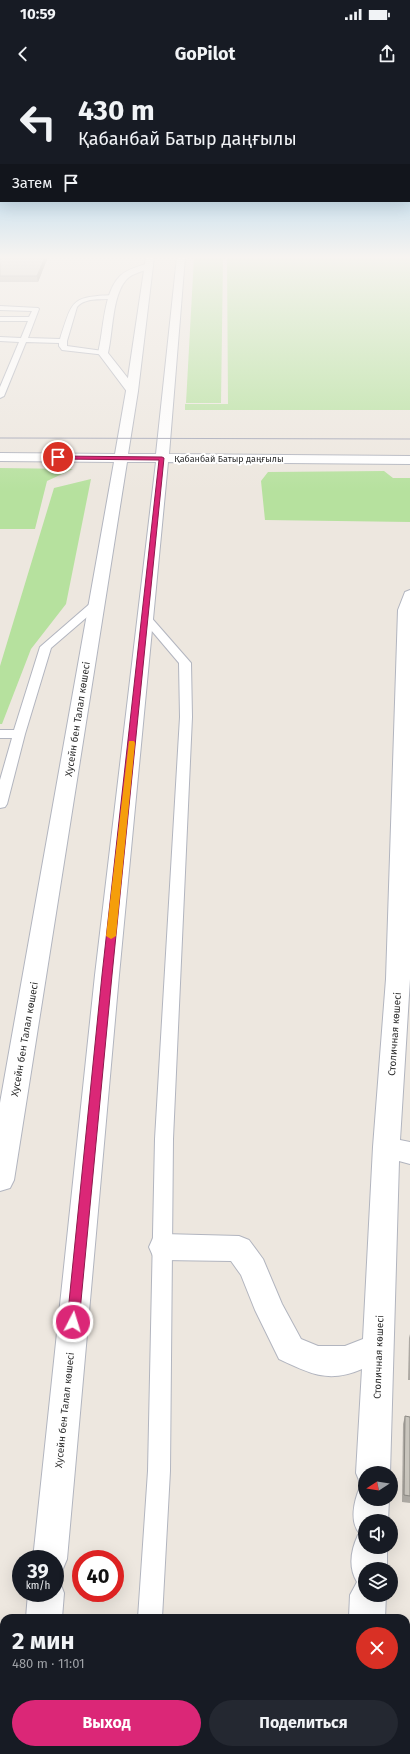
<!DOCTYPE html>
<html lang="ru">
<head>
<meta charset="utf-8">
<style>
  body { margin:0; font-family:"Fira Sans",sans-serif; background:#242831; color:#f1f3f6; height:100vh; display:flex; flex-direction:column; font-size:15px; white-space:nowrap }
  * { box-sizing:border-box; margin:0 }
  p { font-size:13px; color:#9ea1a6 }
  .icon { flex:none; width:22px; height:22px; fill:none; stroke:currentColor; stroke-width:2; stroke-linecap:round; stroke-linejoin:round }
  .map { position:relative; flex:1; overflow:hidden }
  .side { position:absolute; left:0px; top:1534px; width:410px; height:140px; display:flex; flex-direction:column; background:#171b24; border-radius:12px 12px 0 0; box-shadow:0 4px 16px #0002 }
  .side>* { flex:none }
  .hud { position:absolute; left:0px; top:0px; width:410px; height:122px; box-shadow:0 4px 16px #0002; background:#171b24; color:#f1f3f6; overflow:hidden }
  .needle { width:26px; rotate:258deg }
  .fabs { position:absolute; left:358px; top:1386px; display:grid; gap:8px }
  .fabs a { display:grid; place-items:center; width:40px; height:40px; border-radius:50%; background:#171b24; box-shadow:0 4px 16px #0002; font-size:20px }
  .speed { position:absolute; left:12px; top:1470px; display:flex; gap:8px; font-size:20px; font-weight:700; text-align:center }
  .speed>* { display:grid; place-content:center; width:52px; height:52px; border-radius:50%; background:#171b24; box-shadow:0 4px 16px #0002; line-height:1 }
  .speed small { font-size:10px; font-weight:400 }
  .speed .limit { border:6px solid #d22; background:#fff; color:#111 }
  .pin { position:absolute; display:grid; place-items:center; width:34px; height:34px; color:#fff; margin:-17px; border:2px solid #fff; border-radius:50%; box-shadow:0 1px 4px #0007 }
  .me { position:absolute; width:44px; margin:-22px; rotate:5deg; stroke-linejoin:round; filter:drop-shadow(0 0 3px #0008) }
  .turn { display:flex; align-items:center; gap:14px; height:84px; padding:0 12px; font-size:18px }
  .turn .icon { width:52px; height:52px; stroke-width:2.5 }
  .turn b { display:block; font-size:28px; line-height:34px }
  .then { display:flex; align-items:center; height:38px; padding:0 12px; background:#0003; gap:8px; font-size:15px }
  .round { display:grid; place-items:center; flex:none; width:42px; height:42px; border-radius:21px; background:#242831 }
  .headline { display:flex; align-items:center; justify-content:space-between; height:68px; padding:0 12px }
  h1 { font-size:24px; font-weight:700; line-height:30px }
  .action { display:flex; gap:8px; margin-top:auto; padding:8px 12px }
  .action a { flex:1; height:46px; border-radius:24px; background:#db2777; color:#fff; font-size:16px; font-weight:700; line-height:46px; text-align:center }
  .action a+a { background:#242831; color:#f1f3f6 }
  .status { display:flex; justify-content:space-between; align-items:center; height:28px; padding:0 20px; background:#171b24; direction:ltr }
  .status svg { height:11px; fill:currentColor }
  header { display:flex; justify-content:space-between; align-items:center; height:52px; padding:0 12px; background:#171b24; font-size:18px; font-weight:700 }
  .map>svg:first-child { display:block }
  .green { fill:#b6e19e }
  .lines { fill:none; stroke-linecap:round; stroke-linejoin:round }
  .lane-casing { stroke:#b2b5bf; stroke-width:2 }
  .street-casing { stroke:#b2b5bf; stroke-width:2 }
  .secondary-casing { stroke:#b2b5bf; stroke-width:2 }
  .lane { fill:#fff; fill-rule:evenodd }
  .street { fill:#fff; fill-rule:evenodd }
  .secondary { fill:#fff; fill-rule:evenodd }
  .tram { stroke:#a2a5b6; stroke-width:1 }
  .wall { fill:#ada9a3 }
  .shaded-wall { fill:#8d8a84 }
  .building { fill:#c9c5bd; stroke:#8d8a84 }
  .route { fill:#db2777; stroke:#8e194d }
  .slow { fill:#f59e0b }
  .labels { text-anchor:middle; stroke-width:4; stroke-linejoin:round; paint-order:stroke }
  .far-street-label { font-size:9px; fill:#2c2c2c; stroke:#fff }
  .street-label { font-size:10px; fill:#2c2c2c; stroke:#fff }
</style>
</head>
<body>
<div class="status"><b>10:59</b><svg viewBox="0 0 49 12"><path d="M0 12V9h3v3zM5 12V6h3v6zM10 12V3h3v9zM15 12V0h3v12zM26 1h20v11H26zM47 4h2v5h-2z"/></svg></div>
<header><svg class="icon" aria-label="back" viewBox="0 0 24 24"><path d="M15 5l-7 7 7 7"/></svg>GoPilot<svg class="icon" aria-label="share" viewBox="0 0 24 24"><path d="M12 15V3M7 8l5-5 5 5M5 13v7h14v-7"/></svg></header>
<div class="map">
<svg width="410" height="1674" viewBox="0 0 410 1674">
  <rect width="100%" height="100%" fill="#ede7df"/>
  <!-- green -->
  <g class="green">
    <polygon points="194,177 223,177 221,323 186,323"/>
    <polygon points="227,177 410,177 410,330 185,330 185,324 228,324"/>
    <polygon points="0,388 73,389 47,401 35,449 0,449"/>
    <polygon points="384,391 393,398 410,398 410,442 265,440 261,401 268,392"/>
    <polygon points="91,399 66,524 31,569 2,644 0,644 0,586 54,408"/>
  </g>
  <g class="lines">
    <!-- lane casing -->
    <g class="lane-casing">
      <g id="lane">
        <path d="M113,215L116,217L115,218C102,221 87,216 77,227L67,261V266L103,271L107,273L106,275L62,270L59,266V263L26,262L4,316L0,318V307L19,262L0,261V257L21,258L28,241H0V237H29L32,231L0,230V226L38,228L39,229L28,258L60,259C73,220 70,217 113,215Z"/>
        <polygon points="97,520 101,521 102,523 101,525 51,568 25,654 7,724 5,727 0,728 0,700 12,658 0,658 0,650 14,650 40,567 93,521"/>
        <polygon points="145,534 149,535 191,583 192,637 173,1059 170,1391 162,1538 138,1538 148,1391 155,1059 180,637 179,583 140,537"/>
        <rect x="129" y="1670" width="26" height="4"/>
      </g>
    </g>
    <!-- street casing -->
    <g class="street-casing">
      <g id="street">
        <path d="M149,183L152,184L153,186L152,188C144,191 132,193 126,200C112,216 113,252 108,273L138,311L132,314L128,313L98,273C104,250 103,213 120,196C127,189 140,186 149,183Z"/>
        <path d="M410,510V899L400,1060L410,1062V1084L399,1081L390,1393H365V1419H389L388,1441H365V1467H387V1489H365V1515H386L385,1538H349L350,1515L357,1502C348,1487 351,1470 358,1455L360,1454C349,1442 354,1421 360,1407L363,1406L361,1405L356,1393L362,1289C328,1304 309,1293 279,1279L255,1230L241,1195L231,1181L163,1180L153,1176L149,1167L153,1158L163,1154L239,1156L249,1160L263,1179L282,1224L301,1259L318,1266H345L363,1259L373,1067L386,899L398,530L405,512Z"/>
        <rect x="341" y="1670" width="38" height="4"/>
      </g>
    </g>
    <!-- secondary casing -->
    <g class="secondary-casing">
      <g id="secondary">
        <polygon points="146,177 154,177 138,311 128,374 156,374 177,177 185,177 169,374 410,376 410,384 168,382 119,895 67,1479 62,1491 55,1494 55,1479 33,1479 95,895 156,382 127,382 14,1100 10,1108 0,1111 0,1023 114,382 0,381 0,373 115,374 126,311"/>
        <polygon points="55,1499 59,1500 64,1513 62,1538 26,1538 28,1513 55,1513"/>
        <polygon points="12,1670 50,1670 49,1674 11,1674"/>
      </g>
    </g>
    <!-- lane -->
    <use href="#lane" class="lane"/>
    <!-- street -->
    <use href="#street" class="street"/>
    <!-- secondary -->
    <use href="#secondary" class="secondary"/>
    <!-- tram -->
    <polyline class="tram" points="0,358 410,359"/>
  </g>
  <!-- wall -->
  <g class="wall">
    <polygon points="0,177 48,177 38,202 0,202"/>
    <polygon points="410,1254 410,1300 408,1300 409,1258"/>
    <polygon points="405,1336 410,1337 410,1423 402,1422 403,1344"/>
  </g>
  <!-- shaded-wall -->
  <polygon class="shaded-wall" points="45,177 48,177 38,202 37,196"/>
  <!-- building -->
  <g class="building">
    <polygon points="0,177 45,177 37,196 0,196"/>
    <polygon points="405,1336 410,1337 410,1416 404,1415"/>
  </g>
  <!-- sky -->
  <linearGradient id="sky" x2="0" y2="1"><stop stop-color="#7abee9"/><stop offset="0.43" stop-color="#f7f4f1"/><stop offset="1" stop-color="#f7f4f1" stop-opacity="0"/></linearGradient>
  <rect width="410" height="412" fill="url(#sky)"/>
  <!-- route -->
  <polygon class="route" points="57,376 162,377 164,378 112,895 79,1242 77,1246 73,1248 68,1246 67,1242 102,895 159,380 58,379 57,379"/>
  <!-- slow -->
  <polygon class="slow" points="129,661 134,661 135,663 116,856 111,859 106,856"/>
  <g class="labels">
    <!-- far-street labels -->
    <g class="far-street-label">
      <text x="229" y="382">Қабанбай Батыр даңғылы</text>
    </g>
    <!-- street labels -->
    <g class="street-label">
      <text transform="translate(77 639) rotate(-81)" y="4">Хусейн бен Талал көшесі</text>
      <text transform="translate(394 954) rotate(-86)" y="4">Столичная көшесі</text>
      <text transform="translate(24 959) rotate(-80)" y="4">Хусейн бен Талал көшесі</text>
      <text transform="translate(378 1277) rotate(-88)" y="4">Столичная көшесі</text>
      <text transform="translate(64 1330) rotate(-84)" y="4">Хусейн бен Талал көшесі</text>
    </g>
  </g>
</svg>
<div class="fabs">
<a><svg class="needle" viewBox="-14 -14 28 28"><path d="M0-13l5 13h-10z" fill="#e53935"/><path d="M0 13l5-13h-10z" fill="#9ea1a6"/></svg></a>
<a><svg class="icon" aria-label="sound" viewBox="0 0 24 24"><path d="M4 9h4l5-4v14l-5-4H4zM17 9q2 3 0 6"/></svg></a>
<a><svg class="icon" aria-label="layers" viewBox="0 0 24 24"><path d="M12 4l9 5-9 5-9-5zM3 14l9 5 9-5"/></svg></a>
</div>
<div class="speed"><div>39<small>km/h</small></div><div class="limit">40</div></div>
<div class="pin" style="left:58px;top:377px;background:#d93025"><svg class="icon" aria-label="arrive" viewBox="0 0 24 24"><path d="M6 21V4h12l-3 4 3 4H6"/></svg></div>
<svg class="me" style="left:73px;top:1242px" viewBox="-20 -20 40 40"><circle r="17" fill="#db2777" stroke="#fff" stroke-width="3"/><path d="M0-11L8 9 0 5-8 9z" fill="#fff"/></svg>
<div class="hud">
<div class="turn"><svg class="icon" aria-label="left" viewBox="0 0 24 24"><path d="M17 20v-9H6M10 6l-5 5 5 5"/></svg><div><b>430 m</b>Қабанбай Батыр даңғылы</div></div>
<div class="then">Затем<svg class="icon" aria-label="arrive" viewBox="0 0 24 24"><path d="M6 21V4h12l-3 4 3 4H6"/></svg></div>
</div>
<section class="side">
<div class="headline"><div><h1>2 мин</h1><p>480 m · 11:01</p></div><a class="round" style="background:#d93025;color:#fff"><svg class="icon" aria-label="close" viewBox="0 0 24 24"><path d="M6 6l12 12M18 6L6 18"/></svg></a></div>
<div class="action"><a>Выход</a><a>Поделиться</a></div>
</section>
</div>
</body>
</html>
